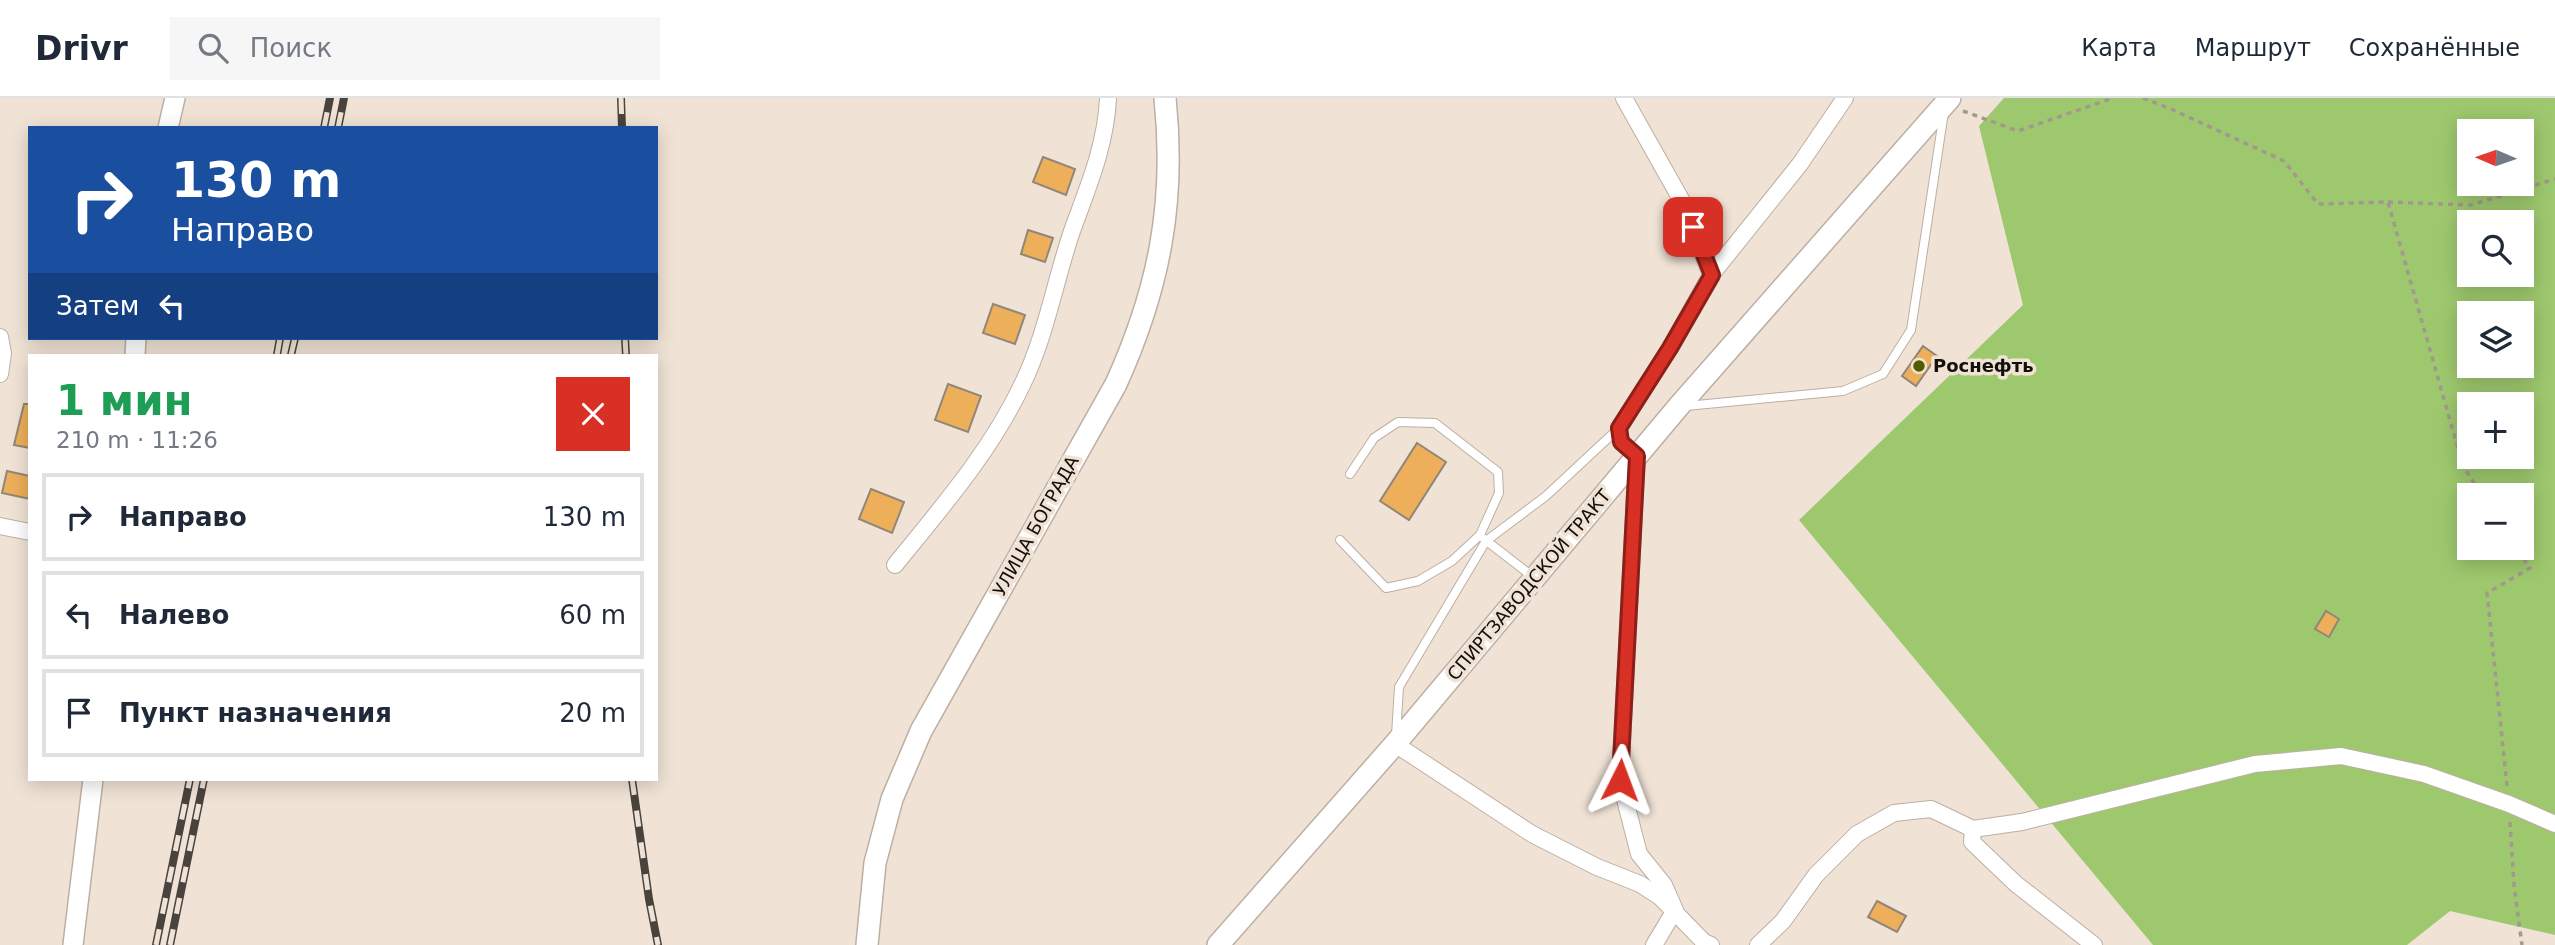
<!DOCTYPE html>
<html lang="ru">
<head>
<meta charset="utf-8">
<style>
  body { margin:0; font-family:"DejaVu Sans",sans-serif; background:#f6f6f7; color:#1f2937; height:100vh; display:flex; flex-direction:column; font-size:26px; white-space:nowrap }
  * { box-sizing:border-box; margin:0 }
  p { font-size:23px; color:#747a83 }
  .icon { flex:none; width:38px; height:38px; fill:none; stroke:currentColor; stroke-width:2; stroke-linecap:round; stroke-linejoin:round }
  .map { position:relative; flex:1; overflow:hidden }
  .side { position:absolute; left:28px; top:256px; width:630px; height:427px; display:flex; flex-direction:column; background:#fff; border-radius:0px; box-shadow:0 4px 18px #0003 }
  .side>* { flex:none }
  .top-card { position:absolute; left:28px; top:28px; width:630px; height:214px; border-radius:0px; box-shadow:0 4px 18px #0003; background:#1a4fa0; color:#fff; overflow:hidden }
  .needle { width:46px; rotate:272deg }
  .controls { position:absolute; left:2457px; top:21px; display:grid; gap:14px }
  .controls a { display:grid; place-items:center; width:77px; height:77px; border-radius:0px; background:#fff; box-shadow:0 4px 18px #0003; font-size:35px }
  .pin { position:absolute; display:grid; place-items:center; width:60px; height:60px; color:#fff; margin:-30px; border-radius:14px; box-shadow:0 4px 10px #0006 }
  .me { position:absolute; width:77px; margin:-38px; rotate:3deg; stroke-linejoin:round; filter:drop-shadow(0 0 5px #0008) }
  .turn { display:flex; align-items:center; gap:24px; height:147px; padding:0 28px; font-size:32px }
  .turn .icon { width:91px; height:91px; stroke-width:2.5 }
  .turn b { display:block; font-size:49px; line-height:60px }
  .then { display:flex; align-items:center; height:66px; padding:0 28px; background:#0003; gap:14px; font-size:26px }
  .round { display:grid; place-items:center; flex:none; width:74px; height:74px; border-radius:0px; background:#f6f6f7 }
  .headline { display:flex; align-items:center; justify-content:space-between; height:119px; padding:0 28px }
  h1 { font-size:42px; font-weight:800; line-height:52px; color:#1e9e55 }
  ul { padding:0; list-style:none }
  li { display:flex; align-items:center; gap:21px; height:88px; margin:0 14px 10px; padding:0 14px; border:4px solid #e0e1e3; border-radius:0px }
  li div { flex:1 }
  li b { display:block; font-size:26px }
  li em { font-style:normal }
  header { display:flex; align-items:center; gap:42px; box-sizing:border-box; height:98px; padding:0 35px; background:#fff; border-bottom:2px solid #e0e1e3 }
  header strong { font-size:33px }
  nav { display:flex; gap:38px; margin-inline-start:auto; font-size:24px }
  .search { width:490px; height:63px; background:#f6f6f7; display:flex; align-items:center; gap:18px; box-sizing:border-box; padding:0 24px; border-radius:0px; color:#747a83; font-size:26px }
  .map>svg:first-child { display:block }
  .forest { fill:#9ec86e; fill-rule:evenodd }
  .building { fill:#edaf59; stroke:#908679; stroke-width:2 }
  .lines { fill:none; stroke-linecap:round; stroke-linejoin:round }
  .service-casing { stroke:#bcafa3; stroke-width:10 }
  .minor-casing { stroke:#bcafa3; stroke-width:18 }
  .tertiary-casing { stroke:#bcafa3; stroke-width:22 }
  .secondary-casing { stroke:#bcafa3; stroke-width:24 }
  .path { stroke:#a2988e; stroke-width:3.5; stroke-dasharray:5 5; stroke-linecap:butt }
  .service { stroke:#fff; stroke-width:8 }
  .minor { stroke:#fff; stroke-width:16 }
  .tertiary { stroke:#fff; stroke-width:19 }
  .secondary { stroke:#fff; stroke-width:21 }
  .rail-casing { stroke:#49433d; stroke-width:8 }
  .rail { stroke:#f0e3d6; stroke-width:5; stroke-dasharray:16; stroke-linecap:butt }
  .route-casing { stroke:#8d1f18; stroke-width:18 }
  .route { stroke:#d93025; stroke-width:12 }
  .poi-dot { fill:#505e00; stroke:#f0e3d6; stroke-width:2.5 }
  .labels { text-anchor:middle; stroke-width:7; stroke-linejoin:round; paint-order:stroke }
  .poi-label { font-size:18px; font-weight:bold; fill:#130f0b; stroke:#f0e3d6; text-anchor:start }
  .street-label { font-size:18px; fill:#130f0b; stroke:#f0e3d6 }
</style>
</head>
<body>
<header>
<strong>Drivr</strong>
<div class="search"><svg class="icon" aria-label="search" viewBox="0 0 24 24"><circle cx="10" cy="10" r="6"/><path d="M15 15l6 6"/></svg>Поиск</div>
<nav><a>Карта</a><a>Маршрут</a><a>Сохранённые</a></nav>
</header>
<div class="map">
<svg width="2555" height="847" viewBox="0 0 2555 847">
  <rect width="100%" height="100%" fill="#f0e3d6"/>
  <!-- forest -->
  <path class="forest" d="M2004,0H2555V837L2450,813L2407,847H2153L1799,422L2023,207L1979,28ZM2469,33H2522V86H2469ZM2469,124H2522V177H2469ZM2469,215H2522V268H2469ZM2469,306H2522V359H2469ZM2469,397H2522V450H2469Z"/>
  <!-- building -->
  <g class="building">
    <polygon points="1043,59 1075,71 1066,97 1033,84"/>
    <polygon points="1028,132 1053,140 1045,164 1021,156"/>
    <polygon points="993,206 1025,217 1015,246 983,235"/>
    <polygon points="1923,248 1937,258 1916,288 1902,278"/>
    <polygon points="948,286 981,298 968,334 935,322"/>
    <polygon points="24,306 30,306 30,350 14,347"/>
    <polygon points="1417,345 1446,364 1409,422 1380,403"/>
    <polygon points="7,373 30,378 30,401 2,395"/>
    <polygon points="871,391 904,404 892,435 859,421"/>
    <polygon points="2326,513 2339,521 2329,539 2315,531"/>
    <polygon points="1877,803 1906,818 1897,834 1868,819"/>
  </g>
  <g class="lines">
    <!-- service casing -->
    <g class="service-casing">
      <g id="service">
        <polyline points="1686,308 1843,293 1883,276 1911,232 1944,14"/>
        <polyline points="1484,441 1532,478"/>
        <polyline points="1340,442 1386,490 1418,483 1452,463 1480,437 1499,395 1498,374 1435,325 1398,324 1374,340 1350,376"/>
        <polyline points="1396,637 1399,589 1486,443 1546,398 1619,330"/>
      </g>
    </g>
    <!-- minor casing -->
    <g class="minor-casing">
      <g id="minor">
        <polyline points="1624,0 1683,105 1711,177 1670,250 1619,330 1621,344 1637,358 1620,682 1639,756 1664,787 1675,812 1654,847"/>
        <polyline points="1711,177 1800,66 1845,0"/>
        <polyline points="0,239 3,255 0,276"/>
        <polyline points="0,428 30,434"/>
        <path d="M895,467C942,409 991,353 1023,285C1046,237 1055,183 1072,133C1088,89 1106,47 1108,0"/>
        <polyline points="1395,646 1532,736 1597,769 1640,786 1660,799 1704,844 1711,847"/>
        <polyline points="1973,731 1972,744 2016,786 2094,847"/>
        <polyline points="1758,847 1783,823 1816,777 1857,736 1894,715 1931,711 1973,731 2022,724 2255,666 2341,658 2424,676 2509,706 2555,726"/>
      </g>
    </g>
    <!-- tertiary casing -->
    <g class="tertiary-casing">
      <g id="tertiary">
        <polyline points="168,30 175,0"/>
        <polyline points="135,257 136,240"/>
        <polyline points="73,847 93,681"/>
      </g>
    </g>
    <!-- secondary casing -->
    <g class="secondary-casing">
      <g id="secondary">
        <path d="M867,847L875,765L892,701L921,633L1116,286C1159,191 1176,105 1165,0"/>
        <polyline points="1218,847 1395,646 1679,308 1950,0"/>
      </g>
    </g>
    <!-- path -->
    <g class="path">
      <polyline points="2143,0 2171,11 2284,63 2318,106 2388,104 2463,368 2482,397"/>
      <polyline points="1963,13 2018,33 2113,0"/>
      <polyline points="2388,104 2471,107 2555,81"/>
      <polyline points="2507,688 2487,495 2530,470 2516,450"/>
      <polyline points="2510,724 2514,787 2522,847"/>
    </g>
    <!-- service -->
    <use href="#service" class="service"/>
    <!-- minor -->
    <use href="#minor" class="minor"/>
    <!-- tertiary -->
    <use href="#tertiary" class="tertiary"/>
    <!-- secondary -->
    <use href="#secondary" class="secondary"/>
    <!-- rail casing -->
    <g class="rail-casing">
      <g id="rail">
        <polyline points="621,0 622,30"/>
        <polyline points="324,30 330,0"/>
        <polyline points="338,30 344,0"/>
        <polyline points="625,240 626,257"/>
        <polyline points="277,257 280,240"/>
        <polyline points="291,257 295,240"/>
        <polyline points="632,681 649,801 658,847"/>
        <polyline points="156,847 190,681"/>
        <polyline points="170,847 204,681"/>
      </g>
    </g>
    <!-- rail -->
    <use href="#rail" class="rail"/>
  </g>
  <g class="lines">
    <!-- route casing -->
    <g class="route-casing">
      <polyline id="route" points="1620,682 1637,358 1621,344 1619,330 1670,250 1712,177 1693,129"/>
    </g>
    <!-- route -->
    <use href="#route" class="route"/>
  </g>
  <!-- markers -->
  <circle class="poi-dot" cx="1919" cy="268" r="7"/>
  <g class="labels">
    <!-- poi labels -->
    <g class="poi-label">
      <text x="1933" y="274">Роснефть</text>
    </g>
    <!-- street labels -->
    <g class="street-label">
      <text transform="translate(1036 428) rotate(-61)" y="6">УЛИЦА БОГРАДА</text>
      <text transform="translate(1529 487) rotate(-50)" y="6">СПИРТЗАВОДСКОЙ ТРАКТ</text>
    </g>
  </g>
</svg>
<div class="controls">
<a><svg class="needle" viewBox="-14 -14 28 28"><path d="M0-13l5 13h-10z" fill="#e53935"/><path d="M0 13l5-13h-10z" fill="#747a83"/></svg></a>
<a><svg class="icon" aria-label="search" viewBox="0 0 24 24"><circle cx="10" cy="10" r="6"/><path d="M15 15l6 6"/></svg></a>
<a><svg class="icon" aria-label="layers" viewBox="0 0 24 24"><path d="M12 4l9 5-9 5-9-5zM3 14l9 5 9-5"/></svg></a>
<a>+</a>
<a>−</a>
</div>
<div class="pin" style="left:1693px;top:129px;background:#d93025"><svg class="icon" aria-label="arrive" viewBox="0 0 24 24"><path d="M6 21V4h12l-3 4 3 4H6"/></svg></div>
<svg class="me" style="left:1620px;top:682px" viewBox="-20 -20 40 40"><path d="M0-17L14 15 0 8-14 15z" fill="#d93025" stroke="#fff" stroke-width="4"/></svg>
<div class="top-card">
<div class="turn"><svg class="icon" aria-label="right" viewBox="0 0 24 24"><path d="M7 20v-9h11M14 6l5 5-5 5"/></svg><div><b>130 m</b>Направо</div></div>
<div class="then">Затем<svg class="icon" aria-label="left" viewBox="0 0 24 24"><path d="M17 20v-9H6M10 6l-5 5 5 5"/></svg></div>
</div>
<section class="side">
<div class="headline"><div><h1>1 мин</h1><p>210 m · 11:26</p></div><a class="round" style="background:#d93025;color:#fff"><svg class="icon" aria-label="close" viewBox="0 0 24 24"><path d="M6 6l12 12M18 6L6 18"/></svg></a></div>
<ul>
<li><svg class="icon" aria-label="right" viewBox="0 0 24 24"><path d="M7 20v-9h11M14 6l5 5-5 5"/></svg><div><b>Направо</b></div><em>130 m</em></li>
<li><svg class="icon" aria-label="left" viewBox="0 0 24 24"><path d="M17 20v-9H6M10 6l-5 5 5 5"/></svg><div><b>Налево</b></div><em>60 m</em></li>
<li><svg class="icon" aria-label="arrive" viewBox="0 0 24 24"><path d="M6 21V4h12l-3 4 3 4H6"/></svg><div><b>Пункт назначения</b></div><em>20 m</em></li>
</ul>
</section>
</div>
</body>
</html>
